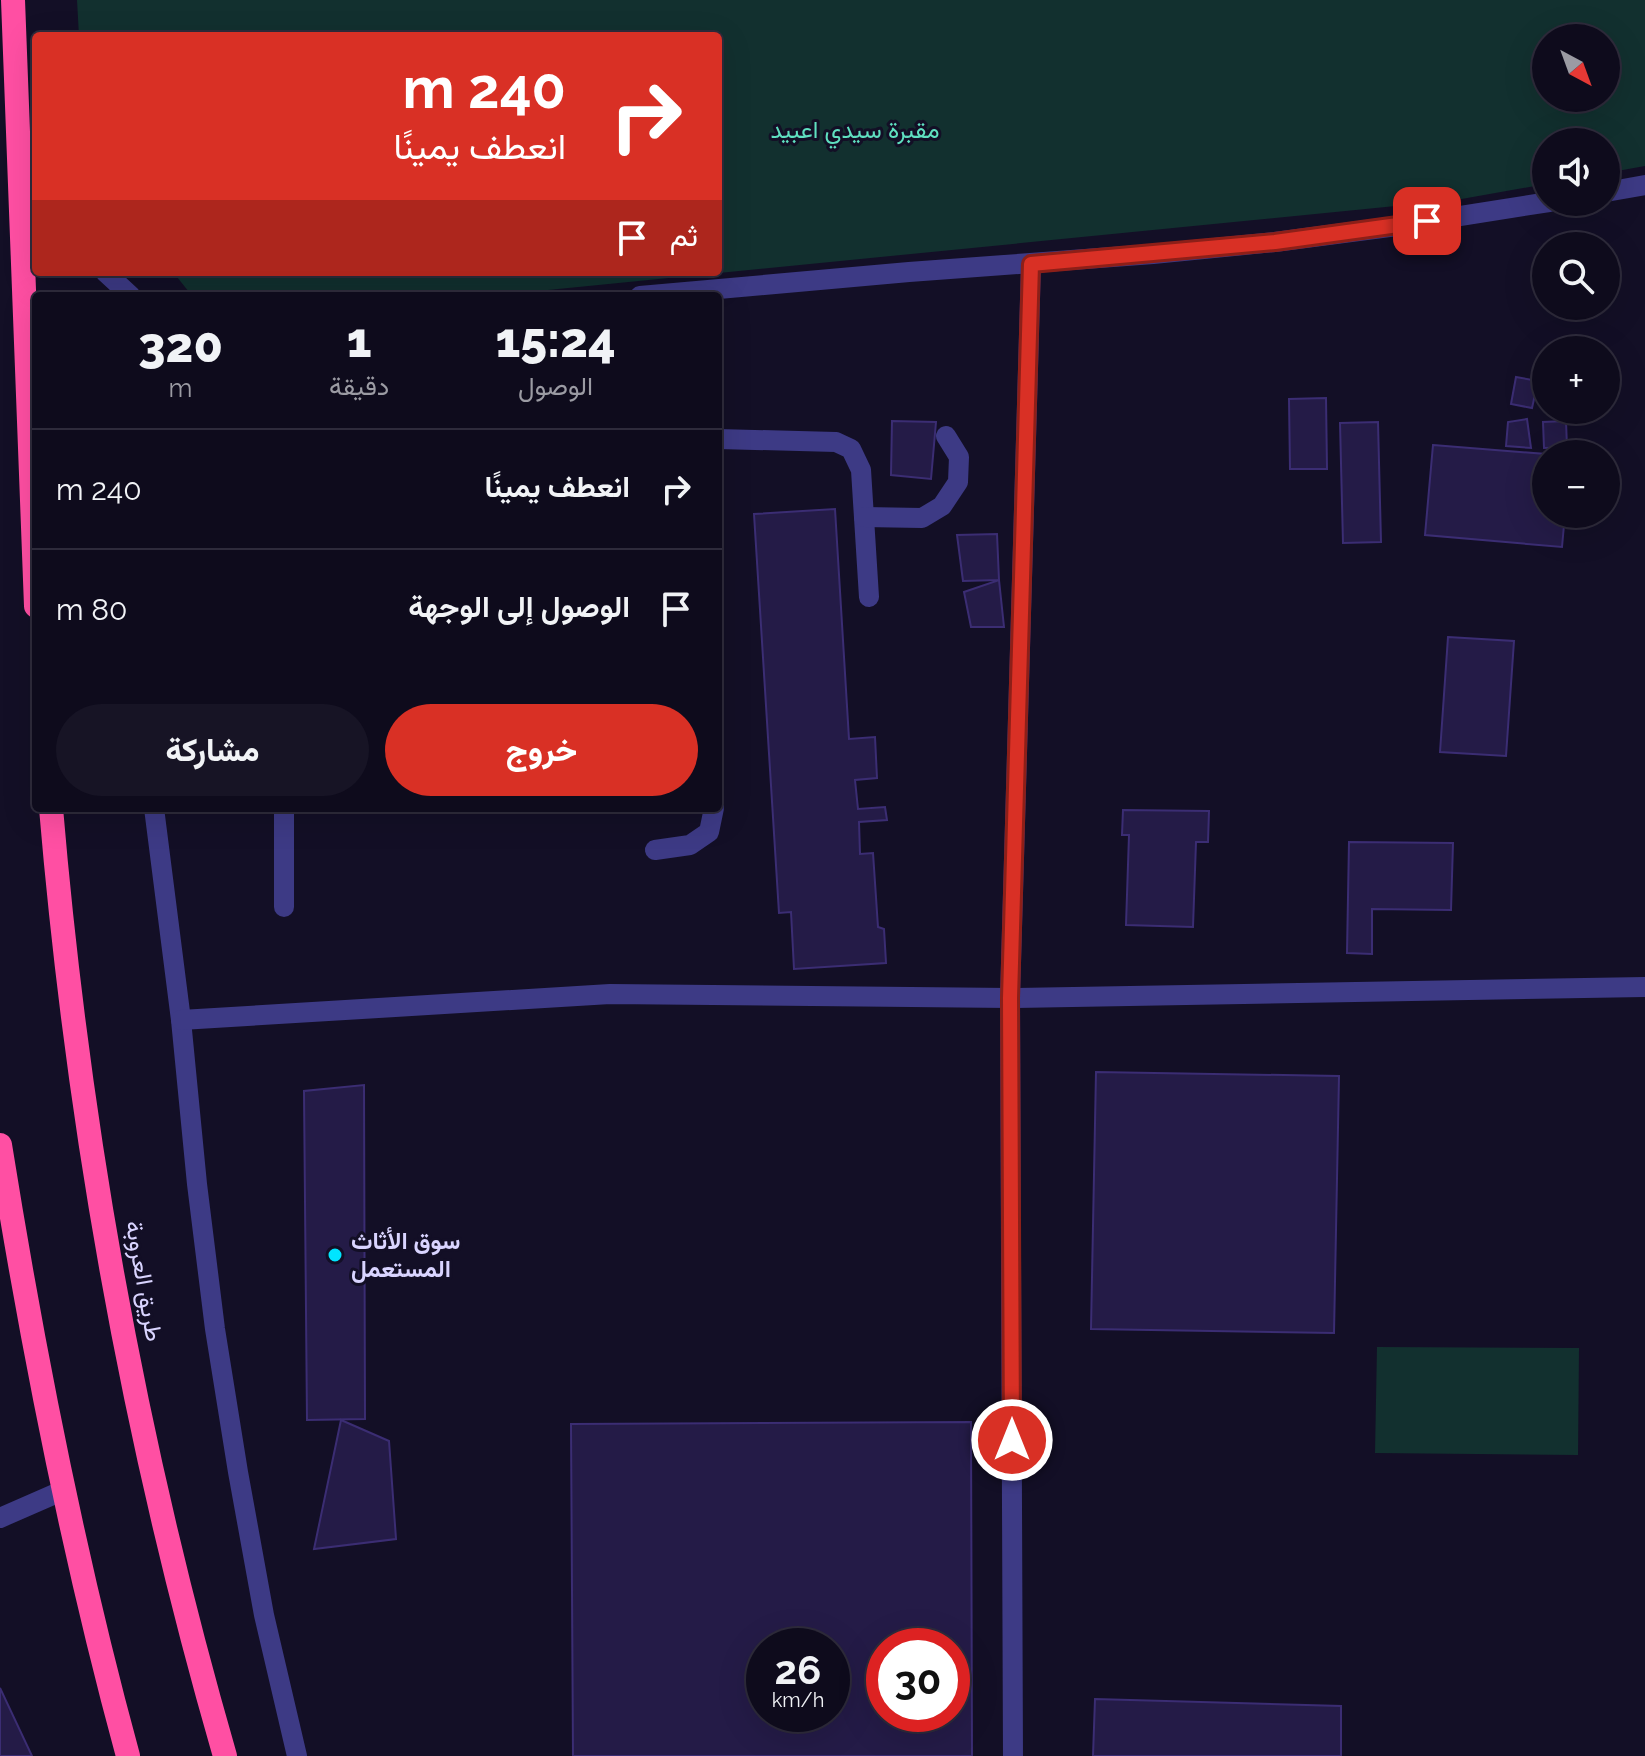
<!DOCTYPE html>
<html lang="ar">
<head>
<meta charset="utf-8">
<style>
  body { margin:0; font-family:Raleway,Vazirmatn,sans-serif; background:#171425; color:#f1f3f6; direction:rtl; height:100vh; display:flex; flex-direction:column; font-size:30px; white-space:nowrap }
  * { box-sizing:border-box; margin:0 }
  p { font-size:26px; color:#9b9ba3 }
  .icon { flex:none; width:44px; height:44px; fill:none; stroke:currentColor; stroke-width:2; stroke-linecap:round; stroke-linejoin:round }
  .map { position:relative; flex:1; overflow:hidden; direction:ltr }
  .side { position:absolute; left:32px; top:292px; width:690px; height:520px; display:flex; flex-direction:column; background:#0e0b1c; border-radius:8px; box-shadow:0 8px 32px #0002,0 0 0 2px #2e2b3b; direction:rtl }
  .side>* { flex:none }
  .top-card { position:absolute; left:32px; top:32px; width:690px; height:244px; border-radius:8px; box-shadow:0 8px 32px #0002,0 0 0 2px #2e2b3b; direction:rtl; background:#d93025; color:#fff; overflow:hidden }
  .needle { width:52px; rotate:139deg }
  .buttons { position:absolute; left:1532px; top:24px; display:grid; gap:16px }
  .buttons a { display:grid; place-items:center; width:88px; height:88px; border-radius:50%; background:#0e0b1c; box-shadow:0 8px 32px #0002,0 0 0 2px #2e2b3b; font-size:40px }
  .speed { position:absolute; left:746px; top:1628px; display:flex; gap:16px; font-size:40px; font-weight:700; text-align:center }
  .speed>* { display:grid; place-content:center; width:104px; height:104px; border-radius:50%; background:#0e0b1c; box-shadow:0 8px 32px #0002,0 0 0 2px #2e2b3b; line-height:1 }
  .speed small { font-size:20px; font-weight:400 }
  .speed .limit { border:12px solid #d22; background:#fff; color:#111 }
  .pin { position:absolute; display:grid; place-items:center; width:68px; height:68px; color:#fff; margin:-34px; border-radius:16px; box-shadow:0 4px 12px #0006 }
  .me { position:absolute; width:88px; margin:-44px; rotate:0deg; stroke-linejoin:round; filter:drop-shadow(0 0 6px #0008) }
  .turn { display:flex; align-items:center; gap:28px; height:168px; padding:0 24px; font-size:36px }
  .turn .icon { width:104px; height:104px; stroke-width:2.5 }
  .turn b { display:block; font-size:56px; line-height:68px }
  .then { display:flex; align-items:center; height:76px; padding:0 24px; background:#0003; gap:16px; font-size:30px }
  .eta { display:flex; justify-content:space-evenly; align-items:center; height:136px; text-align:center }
  .eta b { font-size:48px; font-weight:800; line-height:56px }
  .primary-button { display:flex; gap:16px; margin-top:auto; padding:16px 24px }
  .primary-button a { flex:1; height:92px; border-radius:48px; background:#d93025; color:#fff; font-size:32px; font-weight:800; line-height:92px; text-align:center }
  .primary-button a+a { background:#171425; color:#f1f3f6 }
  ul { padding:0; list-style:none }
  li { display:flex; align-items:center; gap:24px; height:120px; padding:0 24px; border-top:2px solid #2e2b3b }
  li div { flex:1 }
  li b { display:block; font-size:30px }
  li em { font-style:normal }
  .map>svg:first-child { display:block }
  .green { fill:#12302f; fill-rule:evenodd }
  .building { fill:#241b47; stroke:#3b2d73; stroke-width:2; fill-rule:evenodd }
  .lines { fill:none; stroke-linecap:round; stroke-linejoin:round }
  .minor { stroke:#3d3a85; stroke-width:20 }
  .highway { stroke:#ff4fa3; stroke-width:24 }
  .route-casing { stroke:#8d1f18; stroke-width:20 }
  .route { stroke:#d93025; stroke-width:14 }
  .poi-dot { fill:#00e5ff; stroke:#130f26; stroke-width:3 }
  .labels { text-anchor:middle; stroke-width:6; stroke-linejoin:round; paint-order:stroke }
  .park-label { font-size:24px; fill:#5fe0c0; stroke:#130f26 }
  .poi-label { font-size:24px; font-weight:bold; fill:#d9d4ff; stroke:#130f26; text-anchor:start }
  .street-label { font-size:24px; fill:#d9d4ff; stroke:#130f26 }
</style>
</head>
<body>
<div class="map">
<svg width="1645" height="1756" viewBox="0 0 1645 1756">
  <rect width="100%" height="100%" fill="#130f26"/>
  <!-- green -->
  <g class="green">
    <path d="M77,0H1645V166L1606,173V142H1546V184L1456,200L487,296H212L189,292L173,272H718V36H79ZM1546,38H1606V98H1546Z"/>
    <polygon points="1377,1347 1579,1348 1578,1455 1375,1453"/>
  </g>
  <!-- building -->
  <g class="building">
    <polygon points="1516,377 1538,381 1532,408 1511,404"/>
    <polygon points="1326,398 1327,469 1290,469 1289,399"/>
    <polygon points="1527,419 1531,448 1506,446 1508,422"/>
    <polygon points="892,421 936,422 931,479 891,475"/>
    <polygon points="1566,421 1567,447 1544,448 1543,422"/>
    <polygon points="1378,422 1381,542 1343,543 1340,423"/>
    <polygon points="1433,445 1546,454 1546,514 1565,514 1562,547 1425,535"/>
    <polygon points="835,509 849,739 875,737 877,778 855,780 858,809 885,807 887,820 859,822 860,854 873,853 878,927 884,929 886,963 794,969 791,912 779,913 754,514"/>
    <polygon points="997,534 999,580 963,581 957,535"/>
    <polygon points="999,580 1004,627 971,627 964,592"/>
    <polygon points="1448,637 1514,641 1506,756 1440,752"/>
    <polygon points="1123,810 1209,811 1208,842 1196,842 1193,927 1126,925 1129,835 1122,835"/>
    <polygon points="1349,842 1453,843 1451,910 1372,909 1372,954 1347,953"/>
    <polygon points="1096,1072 1339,1076 1334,1333 1091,1329"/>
    <polygon points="364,1085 365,1419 307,1420 304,1091"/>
    <polygon points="341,1420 389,1441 396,1539 314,1549"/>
    <path d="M971,1422L972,1756H573L571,1424ZM764,1646H832V1714H764ZM884,1646H952V1714H884Z"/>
    <polygon points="0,1688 32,1756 0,1756"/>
    <polygon points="1095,1699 1341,1706 1341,1756 1093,1756"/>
  </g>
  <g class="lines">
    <!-- minor -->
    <g class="minor">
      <polyline points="19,156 36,185"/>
      <polyline points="1606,192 1645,185"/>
      <polyline points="105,272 131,296"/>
      <polyline points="640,296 909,272 1153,254 1275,242 1397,226 1549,202"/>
      <polyline points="718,439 836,442 851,449 861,470 869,597"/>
      <polyline points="864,517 922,518 942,506 958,482 959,457 946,436"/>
      <polyline points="154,808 181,1020 197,1184 215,1329 238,1472 264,1615 297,1756"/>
      <polyline points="655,850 690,845 709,832 714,808"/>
      <polyline points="284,907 284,808"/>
      <polyline points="181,1020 610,994 1010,998 1645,987"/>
      <polyline points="0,1518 64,1490"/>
      <polyline points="1013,1756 1010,998 1031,264"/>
    </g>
    <!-- highway -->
    <g class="highway">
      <polyline points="13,0 36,606"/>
      <path d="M51,808C78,1127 136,1449 225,1756"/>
      <path d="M0,1145C33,1351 73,1555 128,1756"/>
    </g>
  </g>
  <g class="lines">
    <!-- route casing -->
    <g class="route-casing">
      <polyline id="route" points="1012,1440 1010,998 1031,264 1275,242 1427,221"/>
    </g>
    <!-- route -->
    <use href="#route" class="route"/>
  </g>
  <!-- markers -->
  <circle class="poi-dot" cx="335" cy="1255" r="8"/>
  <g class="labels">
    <!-- park labels -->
    <g class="park-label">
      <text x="855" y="138">مقبرة سيدي اعبيد</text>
    </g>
    <!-- poi labels -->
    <g class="poi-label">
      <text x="351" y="1249">سوق الأثاث<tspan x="351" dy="28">المستعمل</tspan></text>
    </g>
    <!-- street labels -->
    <g class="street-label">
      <text transform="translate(144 1281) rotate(80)" y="8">طريق العروبة</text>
    </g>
  </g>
</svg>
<div class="buttons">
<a><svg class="needle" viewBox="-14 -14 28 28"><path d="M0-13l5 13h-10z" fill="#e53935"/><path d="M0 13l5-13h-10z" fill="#9b9ba3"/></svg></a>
<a><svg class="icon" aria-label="sound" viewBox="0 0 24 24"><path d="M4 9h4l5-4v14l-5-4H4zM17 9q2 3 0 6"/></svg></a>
<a><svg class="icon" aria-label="search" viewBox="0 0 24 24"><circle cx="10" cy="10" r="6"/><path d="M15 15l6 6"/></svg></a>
<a>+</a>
<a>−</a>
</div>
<div class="speed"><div>26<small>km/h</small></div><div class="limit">30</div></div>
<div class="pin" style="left:1427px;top:221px;background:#d93025"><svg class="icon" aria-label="arrive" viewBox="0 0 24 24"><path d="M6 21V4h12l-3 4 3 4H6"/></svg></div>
<svg class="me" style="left:1012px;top:1440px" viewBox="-20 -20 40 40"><circle r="17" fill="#d93025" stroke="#fff" stroke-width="3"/><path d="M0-11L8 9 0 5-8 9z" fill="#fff"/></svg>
<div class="top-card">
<div class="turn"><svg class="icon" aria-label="right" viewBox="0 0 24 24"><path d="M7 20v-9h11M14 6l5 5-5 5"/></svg><div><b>240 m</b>انعطف يمينًا</div></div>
<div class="then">ثم<svg class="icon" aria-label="arrive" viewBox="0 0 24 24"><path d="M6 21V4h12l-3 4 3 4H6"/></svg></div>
</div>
<section class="side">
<div class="eta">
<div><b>15:24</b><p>الوصول</p></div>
<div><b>1</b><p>دقيقة</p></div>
<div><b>320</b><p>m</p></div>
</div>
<ul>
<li><svg class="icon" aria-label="right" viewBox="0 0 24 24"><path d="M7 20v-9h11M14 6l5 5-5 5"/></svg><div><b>انعطف يمينًا</b></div><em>240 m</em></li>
<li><svg class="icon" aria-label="arrive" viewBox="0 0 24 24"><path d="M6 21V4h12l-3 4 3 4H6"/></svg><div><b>الوصول إلى الوجهة</b></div><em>80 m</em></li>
</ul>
<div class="primary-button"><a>خروج</a><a>مشاركة</a></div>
</section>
</div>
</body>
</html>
